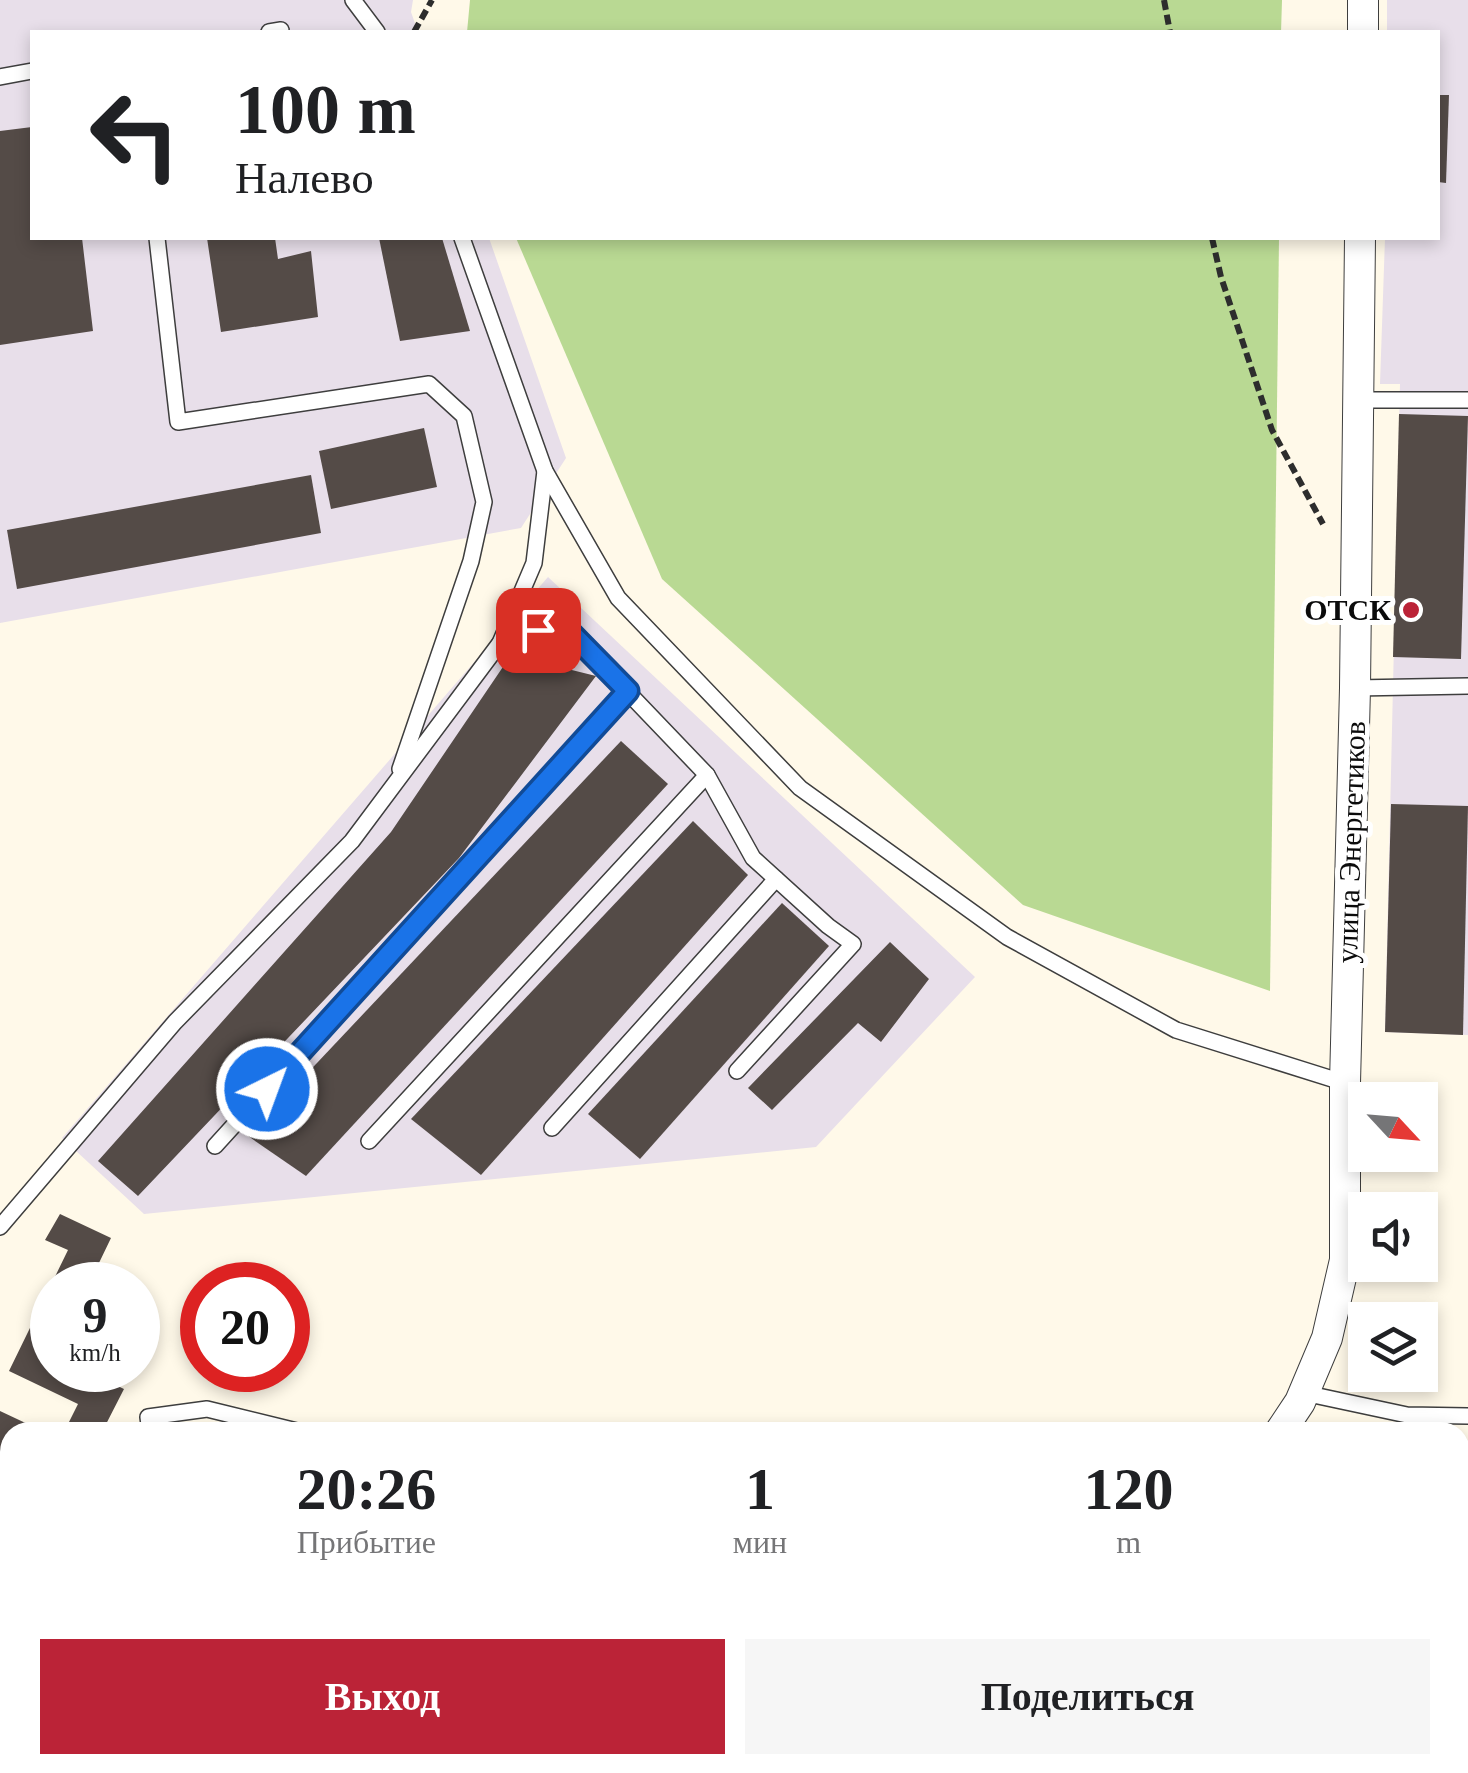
<!DOCTYPE html>
<html lang="ru">
<head>
<meta charset="utf-8">
<style>
  body { margin:0; font-family:Georgia,serif; background:#f6f6f6; color:#202124; height:100vh; display:flex; flex-direction:column; font-size:38px; white-space:nowrap }
  * { box-sizing:border-box; margin:0 }
  p { font-size:32px; color:#757577 }
  .icon { flex:none; width:55px; height:55px; fill:none; stroke:currentColor; stroke-width:2; stroke-linecap:round; stroke-linejoin:round }
  .map { position:relative; flex:1; overflow:hidden }
  .drawer { position:absolute; left:0px; top:1422px; width:1470px; height:352px; display:flex; flex-direction:column; background:#fff; border-radius:30px 30px 0 0; box-shadow:0 5px 15px #0003 }
  .drawer>* { flex:none }
  .guide { position:absolute; left:30px; top:30px; width:1410px; height:210px; border-radius:0px; box-shadow:0 5px 15px #0003; background:#fff; color:#202124; overflow:hidden }
  .needle { width:65px; rotate:116deg }
  .buttons { position:absolute; left:1348px; top:1082px; display:grid; gap:20px }
  .buttons a { display:grid; place-items:center; width:90px; height:90px; border-radius:0px; background:#fff; box-shadow:0 5px 15px #0003; font-size:50px }
  .speed { position:absolute; left:30px; top:1262px; display:flex; gap:20px; font-size:50px; font-weight:700; text-align:center }
  .speed>* { display:grid; place-content:center; width:130px; height:130px; border-radius:50%; background:#fff; box-shadow:0 5px 15px #0003; line-height:1 }
  .speed small { font-size:25px; font-weight:400 }
  .speed .limit { border:15px solid #d22; background:#fff; color:#111 }
  .pin { position:absolute; display:grid; place-items:center; width:85px; height:85px; color:#fff; margin:-42px; border-radius:20px; box-shadow:0 5px 15px #0006 }
  .me { position:absolute; width:110px; margin:-55px; rotate:42deg; stroke-linejoin:round; filter:drop-shadow(0 0 8px #0008) }
  .turn { display:flex; align-items:center; gap:35px; height:210px; padding:0 40px; font-size:45px }
  .turn .icon { width:130px; height:130px; stroke-width:2.5 }
  .turn b { display:block; font-size:70px; line-height:85px }
  .eta { display:flex; justify-content:space-evenly; align-items:center; height:170px; text-align:center }
  .eta b { font-size:60px; font-weight:700; line-height:70px }
  .primary-button { display:flex; gap:20px; margin-top:auto; padding:20px 40px }
  .primary-button a { flex:1; height:115px; border-radius:0px; background:#bb2337; color:#fff; font-size:40px; font-weight:700; line-height:115px; text-align:center }
  .primary-button a+a { background:#f6f6f6; color:#202124 }
  .map>svg:first-child { display:block }
  .industrial { fill:#e8dfea }
  .forest { fill:#b9d993 }
  .building { fill:#544b47 }
  .lines { fill:none; stroke-linecap:round; stroke-linejoin:round }
  .service-casing { stroke:#3e3e3e; stroke-width:18 }
  .minor-casing { stroke:#3e3e3e; stroke-width:32 }
  .path { stroke:#2d2d2d; stroke-width:6; stroke-dasharray:10 5; stroke-linecap:butt }
  .service { stroke:#fff; stroke-width:15 }
  .minor { stroke:#fff; stroke-width:30 }
  .rail-casing { stroke:#bb2337; stroke-width:11 }
  .rail { stroke:#fff; stroke-width:8; stroke-dasharray:22; stroke-linecap:butt }
  .route-casing { stroke:#114b97; stroke-width:25 }
  .route { stroke:#1a73e8; stroke-width:18 }
  .poi-dot { fill:#bb2337; stroke:#fff; stroke-width:4 }
  .labels { text-anchor:middle; stroke-width:10; stroke-linejoin:round; paint-order:stroke }
  .poi-label { font-size:30px; font-weight:bold; fill:#0b0b0b; stroke:#fff; text-anchor:end }
  .street-label { font-size:30px; fill:#0b0b0b; stroke:#fff }
</style>
</head>
<body>
<div class="map">
<svg width="1468" height="1773" viewBox="0 0 1468 1773">
  <rect width="100%" height="100%" fill="#fff9e9"/>
  <!-- industrial -->
  <g class="industrial">
    <polygon points="0,0 413,0 411,12 418,32 32,32 32,238 489,238 566,458 521,528 0,623"/>
    <polygon points="1387,0 1468,0 1468,1035 1385,1032 1400,384 1380,384 1385,238 1438,238 1438,32 1387,32"/>
    <polygon points="548,577 975,977 816,1147 144,1214 62,1138"/>
  </g>
  <!-- forest -->
  <g class="forest">
    <polygon points="470,0 1282,0 1281,32 467,32"/>
    <polygon points="516,238 1279,238 1270,991 1023,905 662,579"/>
  </g>
  <!-- building -->
  <g class="building">
    <polygon points="1438,95 1449,95 1446,183 1438,182"/>
    <polygon points="32,127 32,238 82,238 93,331 0,345 0,131"/>
    <polygon points="207,238 275,238 278,259 311,251 318,317 221,332"/>
    <polygon points="379,238 442,238 470,331 400,341"/>
    <polygon points="1399,414 1468,416 1461,659 1393,657"/>
    <polygon points="424,428 437,487 331,509 319,451"/>
    <polygon points="311,475 321,533 17,589 7,530"/>
    <polygon points="511,655 596,676 459,858 138,1196 98,1161 391,832"/>
    <polygon points="621,741 668,784 306,1176 248,1136"/>
    <polygon points="1391,804 1468,806 1463,1035 1385,1032"/>
    <polygon points="693,821 748,875 481,1175 411,1119"/>
    <polygon points="782,903 829,946 640,1159 588,1114"/>
    <polygon points="890,942 929,979 881,1042 858,1023 772,1110 748,1088"/>
    <polygon points="60,1214 111,1238 98,1265 143,1285 52,1285 52,1370 97,1370 95,1375 124,1389 102,1432 64,1432 78,1404 9,1371 68,1250 45,1240"/>
    <polygon points="0,1411 34,1427 32,1432 10,1432 10,1478 0,1498"/>
  </g>
  <g class="lines">
    <!-- service casing -->
    <g class="service-casing">
      <g id="service">
        <polyline points="353,0 377,32"/>
        <polyline points="269,32 281,30"/>
        <polyline points="0,77 32,71"/>
        <polyline points="157,238 178,422 429,384 464,416 484,502 471,561 400,769"/>
        <polyline points="462,238 545,471 618,598 800,788 1007,937 1176,1030 1345,1083"/>
        <polyline points="1358,400 1468,400"/>
        <polyline points="500,643 537,630 572,634 707,775 753,858 828,926 853,944 737,1071"/>
        <polyline points="1355,688 1468,686"/>
        <polyline points="552,1128 776,879"/>
        <polyline points="369,1141 707,775"/>
        <polyline points="215,1146 628,691"/>
        <polyline points="0,1227 175,1022 352,841 500,643 534,563 545,471"/>
        <polyline points="1304,1393 1407,1415 1468,1416"/>
        <polyline points="150,1432 148,1417 207,1409 301,1432"/>
      </g>
    </g>
    <!-- minor casing -->
    <g class="minor-casing">
      <g id="minor">
        <polyline points="1363,32 1363,0"/>
        <polyline points="1280,1432 1300,1402 1327,1338 1345,1260 1345,1083 1355,688 1360,238"/>
        <polyline points="0,1613 10,1612"/>
      </g>
    </g>
    <!-- path -->
    <g class="path">
      <polyline points="1164,0 1170,32"/>
      <polyline points="414,32 432,0"/>
      <polyline points="1212,238 1221,277 1272,430 1323,524"/>
      <polyline points="0,1570 10,1573"/>
    </g>
    <!-- service -->
    <use href="#service" class="service"/>
    <!-- minor -->
    <use href="#minor" class="minor"/>
    <!-- rail casing -->
    <g class="rail-casing">
      <g id="rail">
        <polyline points="1460,1688 1468,1687"/>
        <polyline points="1460,1712 1468,1711"/>
        <polyline points="492,1773 600,1765"/>
        <polyline points="800,1773 870,1765"/>
      </g>
    </g>
    <!-- rail -->
    <use href="#rail" class="rail"/>
  </g>
  <g class="lines">
    <!-- route casing -->
    <g class="route-casing">
      <polyline id="route" points="267,1089 628,691 572,634 538,630"/>
    </g>
    <!-- route -->
    <use href="#route" class="route"/>
  </g>
  <!-- markers -->
  <circle class="poi-dot" cx="1411" cy="610" r="10"/>
  <g class="labels">
    <!-- poi labels -->
    <g class="poi-label">
      <text x="1391" y="620">ОТСК</text>
    </g>
    <!-- street labels -->
    <g class="street-label">
      <text transform="translate(1351 842) rotate(-88)" y="10">улица Энергетиков</text>
    </g>
  </g>
</svg>
<div class="buttons">
<a><svg class="needle" viewBox="-14 -14 28 28"><path d="M0-13l5 13h-10z" fill="#e53935"/><path d="M0 13l5-13h-10z" fill="#757577"/></svg></a>
<a><svg class="icon" aria-label="sound" viewBox="0 0 24 24"><path d="M4 9h4l5-4v14l-5-4H4zM17 9q2 3 0 6"/></svg></a>
<a><svg class="icon" aria-label="layers" viewBox="0 0 24 24"><path d="M12 4l9 5-9 5-9-5zM3 14l9 5 9-5"/></svg></a>
</div>
<div class="speed"><div>9<small>km/h</small></div><div class="limit">20</div></div>
<div class="pin" style="left:538px;top:630px;background:#d93025"><svg class="icon" aria-label="arrive" viewBox="0 0 24 24"><path d="M6 21V4h12l-3 4 3 4H6"/></svg></div>
<svg class="me" style="left:267px;top:1089px" viewBox="-20 -20 40 40"><circle r="17" fill="#1a73e8" stroke="#fff" stroke-width="3"/><path d="M0-11L8 9 0 5-8 9z" fill="#fff"/></svg>
<div class="guide">
<div class="turn"><svg class="icon" aria-label="left" viewBox="0 0 24 24"><path d="M17 20v-9H6M10 6l-5 5 5 5"/></svg><div><b>100 m</b>Налево</div></div>
</div>
<section class="drawer">
<div class="eta">
<div><b>20:26</b><p>Прибытие</p></div>
<div><b>1</b><p>мин</p></div>
<div><b>120</b><p>m</p></div>
</div>
<div class="primary-button"><a>Выход</a><a>Поделиться</a></div>
</section>
</div>
</body>
</html>
